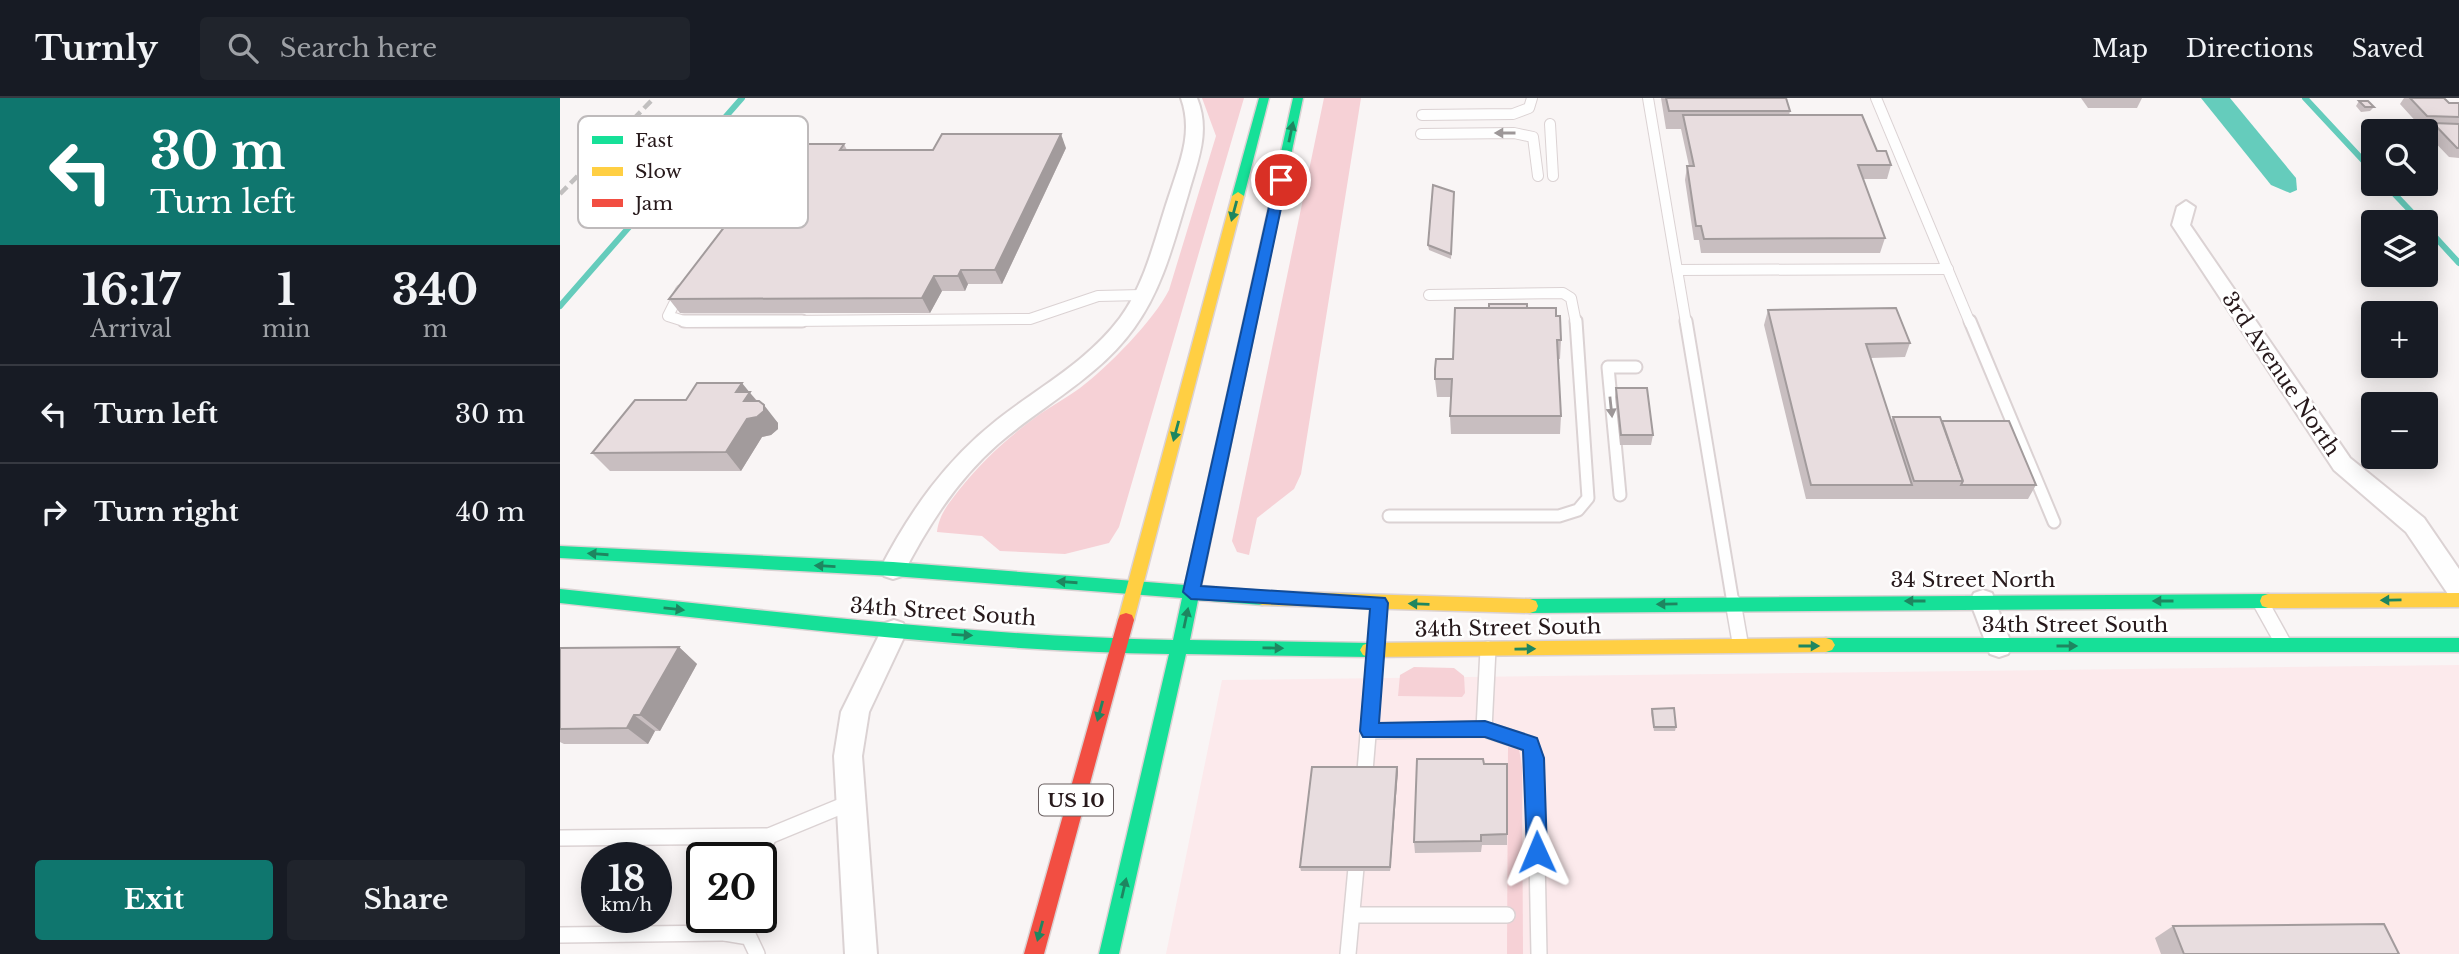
<!DOCTYPE html>
<html lang="en">
<head>
<meta charset="utf-8">
<style>
  body { margin:0; font-family:"Libre Baskerville",serif; background:#20242c; color:#f1f3f6; height:100vh; display:flex; flex-direction:column; font-size:26px; white-space:nowrap }
  * { box-sizing:border-box; margin:0 }
  p { font-size:23px; color:#9ea1a6 }
  .icon { flex:none; width:38px; height:38px; fill:none; stroke:currentColor; stroke-width:2; stroke-linecap:round; stroke-linejoin:round }
  .map { position:relative; flex:1; overflow:hidden }
  .sheet { display:flex; flex-direction:column; background:#171b24; width:560px }
  .sheet>* { flex:none }
  .hud { background:#0f766e; color:#fff; overflow:hidden }
  .fabs { position:absolute; left:1801px; top:21px; display:grid; gap:14px }
  .fabs a { display:grid; place-items:center; width:77px; height:77px; border-radius:7px; background:#171b24; box-shadow:0 4px 18px #0003; font-size:35px }
  .speed { position:absolute; left:21px; top:744px; display:flex; gap:14px; font-size:35px; font-weight:700; text-align:center }
  .speed>* { display:grid; place-content:center; width:91px; height:91px; border-radius:50%; background:#171b24; box-shadow:0 4px 18px #0003; line-height:1 }
  .speed small { font-size:18px; font-weight:400 }
  .speed .limit { border:4px solid #111; border-radius:10px; background:#fff; color:#111 }
  .pin { position:absolute; display:grid; place-items:center; width:60px; height:60px; color:#fff; margin:-30px; border:4px solid #fff; border-radius:50%; box-shadow:0 2px 7px #0007 }
  .me { position:absolute; width:77px; margin:-38px; rotate:359deg; stroke-linejoin:round; filter:drop-shadow(0 0 5px #0008) }
  .turn { display:flex; align-items:center; gap:24px; height:147px; padding:0 35px; font-size:32px }
  .turn .icon { width:91px; height:91px; stroke-width:2.5 }
  .turn b { display:block; font-size:49px; line-height:60px }
  .eta { display:flex; justify-content:space-evenly; align-items:center; height:119px; text-align:center }
  .eta b { font-size:42px; font-weight:700; line-height:49px }
  .button { display:flex; gap:14px; margin-top:auto; padding:14px 35px }
  .button a { flex:1; height:80px; border-radius:7px; background:#0f766e; color:#fff; font-size:28px; font-weight:700; line-height:80px; text-align:center }
  .button a+a { background:#20242c; color:#f1f3f6 }
  ul { padding:0; list-style:none }
  li { display:flex; align-items:center; gap:21px; height:98px; padding:0 35px; border-top:2px solid #363941 }
  li div { flex:1 }
  li b { display:block; font-size:26px }
  li em { font-style:normal }
  header { display:flex; align-items:center; gap:42px; box-sizing:border-box; height:98px; padding:0 35px; background:#171b24; border-bottom:2px solid #363941 }
  header strong { font-size:33px }
  nav { display:flex; gap:38px; margin-inline-start:auto; font-size:24px }
  .search { width:490px; height:63px; background:#20242c; display:flex; align-items:center; gap:18px; box-sizing:border-box; padding:0 24px; border-radius:7px; color:#9ea1a6; font-size:26px }
  main { display:flex; flex:1; min-height:0 }
  .map>svg:first-child { display:block }
  .built { fill:#fceaec }
  .green { fill:#f6d1d6 }
  .water { fill:#65ccbc }
  .lines { fill:none; stroke-linecap:round; stroke-linejoin:round }
  .stream { stroke:#65ccbc; stroke-width:6 }
  .lane-far2-casing { stroke:#dbd2d3; stroke-width:12 }
  .lane-far1-casing { stroke:#dbd2d3; stroke-width:15 }
  .lane-casing { stroke:#dbd2d3; stroke-width:18 }
  .street-casing { stroke:#dbd2d3; stroke-width:4 }
  .fast-casing { stroke:#dbd2d3; stroke-width:3 }
  .slow-casing { stroke:#dbd2d3; stroke-width:3 }
  .jam-casing { stroke:#dbd2d3; stroke-width:3 }
  .lane-far2 { stroke:#fefefe; stroke-width:10 }
  .lane-far1 { stroke:#fefefe; stroke-width:11 }
  .lane { stroke:#fefefe; stroke-width:15 }
  .street { fill:#fefefe; fill-rule:evenodd }
  .fast { fill:#16e098; fill-rule:evenodd }
  .slow { fill:#ffcf43; fill-rule:evenodd }
  .jam { fill:#f24e42; fill-rule:evenodd }
  .rail { stroke:#c1bfbf; stroke-width:4.5; stroke-dasharray:10 5; stroke-linecap:butt }
  .wall { fill:#c8bec0 }
  .shaded-wall { fill:#a29b9c }
  .building { fill:#e8dddf; stroke:#a29b9c; stroke-width:2 }
  .oneway { fill:#1e8660 }
  .oneway2 { fill:#9d9798 }
  .route { fill:#1a73e8; stroke:#114b97; stroke-width:2 }
  .labels { text-anchor:middle; stroke-width:5; stroke-linejoin:round; paint-order:stroke }
  .shield { fill:#fff; stroke:#685e5f; stroke-width:2 }
  .shield-label { font-size:19px; font-weight:bold; fill:#27191b }
  .street-label { font-size:21px; fill:#27191b; stroke:#fff }
  .key { fill:#fff; stroke:#bebabb; stroke-width:2 }
  .key-label { font-size:19px; fill:#27191b }
</style>
</head>
<body>
<header>
<strong>Turnly</strong>
<div class="search"><svg class="icon" aria-label="search" viewBox="0 0 24 24"><circle cx="10" cy="10" r="6"/><path d="M15 15l6 6"/></svg>Search here</div>
<nav><a>Map</a><a>Directions</a><a>Saved</a></nav>
</header>
<main>
<section class="sheet">
<div class="hud">
<div class="turn"><svg class="icon" aria-label="left" viewBox="0 0 24 24"><path d="M17 20v-9H6M10 6l-5 5 5 5"/></svg><div><b>30 m</b>Turn left</div></div>
</div>
<div class="eta">
<div><b>16:17</b><p>Arrival</p></div>
<div><b>1</b><p>min</p></div>
<div><b>340</b><p>m</p></div>
</div>
<ul>
<li><svg class="icon" aria-label="left" viewBox="0 0 24 24"><path d="M17 20v-9H6M10 6l-5 5 5 5"/></svg><div><b>Turn left</b></div><em>30 m</em></li>
<li><svg class="icon" aria-label="right" viewBox="0 0 24 24"><path d="M7 20v-9h11M14 6l5 5-5 5"/></svg><div><b>Turn right</b></div><em>40 m</em></li>
</ul>
<div class="button"><a>Exit</a><a>Share</a></div>
</section>
<div class="map">
<svg width="1899" height="856" viewBox="0 0 1899 856">
  <rect width="100%" height="100%" fill="#f9f5f5"/>
  <!-- built -->
  <polygon class="built" points="1899,567 1899,856 606,856 662,582"/>
  <!-- green -->
  <g class="green">
    <path d="M642,0H684L559,429L549,445L505,456L440,453L422,438L377,434C379,417 388,406 399,392C423,362 449,338 480,316C493,307 508,299 520,290C548,269 594,222 609,192L656,38Z"/>
    <polygon points="764,0 801,0 741,376 734,391 697,420 689,457 677,454 672,443"/>
    <polygon points="894,570 904,578 905,595 902,599 838,598 840,577 854,569"/>
    <polygon points="948,649 959,651 962,669 963,856 947,856"/>
  </g>
  <!-- water -->
  <polygon class="water" points="1641,0 1670,0 1736,80 1737,92 1730,95 1711,87"/>
  <g class="lines">
    <!-- stream -->
    <g class="stream">
      <polyline points="1745,0 1813,73"/>
      <polyline points="1825,86 1861,124"/>
      <polyline points="1866,129 1899,165"/>
      <polyline points="0,208 182,0"/>
    </g>
    <!-- lane-far2 casing -->
    <g class="lane-far2-casing">
      <g id="lane-far2">
        <polyline points="1088,0 1126,225"/>
        <polyline points="1316,0 1410,225"/>
        <polyline points="862,17 953,16 969,10 972,0"/>
        <polyline points="990,26 993,78"/>
        <polyline points="861,36 954,35 973,39 978,78"/>
        <polyline points="1117,172 1388,171"/>
        <polyline points="121,192 108,218 127,224 470,221 538,198 582,197"/>
        <polyline points="869,197 1003,195 1011,200 1016,225"/>
      </g>
    </g>
    <!-- lane-far1 casing -->
    <g class="lane-far1-casing">
      <g id="lane-far1">
        <polyline points="124,223 242,223"/>
        <polyline points="1126,223 1173,505"/>
        <polyline points="1410,223 1494,424"/>
        <polyline points="1060,397 1048,269 1076,269"/>
        <polyline points="829,418 999,418 1018,412 1028,400 1016,223"/>
      </g>
    </g>
    <!-- lane casing -->
    <g class="lane-casing">
      <g id="lane">
        <polyline points="1173,504 1180,544"/>
        <polyline points="1702,507 1722,543"/>
        <polyline points="924,631 928,551"/>
        <polyline points="809,633 924,631 970,646 975,660 979,856"/>
        <polyline points="804,685 819,505"/>
        <polyline points="0,740 209,738 289,705"/>
        <polyline points="199,760 209,738"/>
        <polyline points="792,817 947,817"/>
        <polyline points="165,835 189,839 197,856"/>
        <polyline points="0,837 165,835 172,819"/>
        <polyline points="788,856 797,759"/>
      </g>
    </g>
    <!-- street casing -->
    <g class="street-casing">
      <g id="street">
        <path d="M621,0H637C651,34 637,64 628,97C614,143 603,190 574,230C539,279 483,307 438,346C396,383 367,429 342,478L333,481L324,478L320,471C350,413 386,362 437,322C479,289 527,264 560,220C587,183 596,135 611,92C621,61 633,33 621,0Z"/>
        <polygon points="1626,103 1635,109 1630,127 1790,360 1864,420 1899,471 1899,502 1890,499 1846,434 1774,372 1612,127 1617,109"/>
        <polygon points="1423,492 1432,495 1452,548 1448,556 1439,559 1430,556 1410,503 1414,495"/>
        <polygon points="334,522 343,525 347,533 309,614 302,658 317,856 285,856 274,658 281,614 325,525"/>
      </g>
    </g>
    <!-- fast casing -->
    <g class="fast-casing">
      <g id="fast">
        <polygon points="699,0 709,0 684,98 678,102 672,98"/>
        <path d="M733,0H743L641,488L702,493L708,495L710,500L708,505L702,507L638,502L630,542L809,545L815,547L818,552L815,557L809,559L626,556L559,856H539L609,556C406,553 202,526 0,505V491C204,512 408,538 613,542L622,500L333,478L0,460V448L333,464L625,487Z"/>
        <polygon points="1708,496 1714,498 1716,503 1714,508 1708,510 970,515 964,513 962,508 964,503 970,501"/>
        <polygon points="1266,540 1899,540 1899,554 1266,554 1260,552 1257,547 1260,542"/>
      </g>
    </g>
    <!-- slow casing -->
    <g class="slow-casing">
      <g id="slow">
        <polygon points="678,94 684,98 574,522 572,527 566,529 560,527 558,522 672,98"/>
        <polygon points="702,493 970,501 976,503 978,508 976,513 970,515 702,507 696,505 694,500 696,495"/>
        <polygon points="1899,495 1899,509 1708,510 1702,508 1700,503 1702,498 1708,496"/>
        <polygon points="1266,540 1272,542 1275,547 1272,552 1266,554 809,559 803,557 800,552 803,547 809,545"/>
      </g>
    </g>
    <!-- jam casing -->
    <g class="jam-casing">
      <polygon id="jam" points="566,515 572,517 574,522 484,856 464,856 558,522 560,517"/>
    </g>
    <!-- lane-far2 -->
    <use href="#lane-far2" class="lane-far2"/>
    <!-- lane-far1 -->
    <use href="#lane-far1" class="lane-far1"/>
    <!-- lane -->
    <use href="#lane" class="lane"/>
    <!-- street -->
    <use href="#street" class="street"/>
    <!-- fast -->
    <use href="#fast" class="fast"/>
    <!-- slow -->
    <use href="#slow" class="slow"/>
    <!-- jam -->
    <use href="#jam" class="jam"/>
    <!-- rail -->
    <polyline class="rail" points="0,96 94,0"/>
  </g>
  <!-- wall -->
  <g class="wall">
    <polygon points="1101,0 1226,0 1230,13 1229,17 1317,53 1331,67 1327,81 1303,81 1325,140 1320,155 1141,155 1139,142 1134,142 1125,82 1127,68 1129,68 1121,31 1106,31"/>
    <polygon points="1521,0 1582,0 1577,10 1528,10"/>
    <polygon points="1844,0 1884,0 1889,5 1899,5 1899,60 1889,59 1866,35 1871,28 1860,28 1840,6"/>
    <polygon points="1799,3 1814,9 1810,13 1801,14 1796,8"/>
    <polygon points="284,46 287,52 506,50 442,186 408,186 405,193 382,193 370,215 120,215 109,201"/>
    <polygon points="894,99 891,161 869,152 868,147"/>
    <polygon points="967,210 996,218 1001,242 1000,261 998,261 1001,318 1000,336 891,336 890,318 891,299 877,299 875,281 893,261"/>
    <polygon points="1208,212 1350,245 1345,259 1311,260 1331,323 1333,319 1382,323 1476,387 1468,401 1246,401 1204,227"/>
    <polygon points="1056,290 1093,337 1091,347 1060,347 1055,299"/>
    <polygon points="189,294 218,325 218,331 211,337 202,339 181,373 50,373 32,355 126,302"/>
    <polygon points="119,549 137,566 100,633 95,633 88,646 4,646 0,644 0,550"/>
    <polygon points="1092,611 1116,629 1115,633 1094,633 1091,615"/>
    <polygon points="924,666 947,666 947,747 922,747 921,754 855,755 854,744"/>
    <polygon points="837,669 838,673 830,773 741,773 740,769"/>
    <polygon points="1613,828 1839,856 1601,856 1595,840"/>
  </g>
  <!-- shaded-wall -->
  <g class="shaded-wall">
    <polygon points="501,36 506,50 442,186 435,172"/>
    <polygon points="401,172 408,186 405,193 398,178"/>
    <polygon points="374,178 382,193 370,215 362,200"/>
    <polygon points="182,285 204,312 204,307 218,325 218,331 211,337 202,339 181,373 166,354 176,294"/>
    <polygon points="119,549 137,566 100,633 80,617"/>
    <polygon points="74,617 95,633 88,646 67,630"/>
    <polygon points="837,669 838,673 830,773 830,769"/>
  </g>
  <!-- building -->
  <g class="building">
    <polygon points="1106,0 1226,0 1230,13 1109,13"/>
    <polygon points="1850,0 1884,0 1889,5 1899,5 1899,19 1867,18"/>
    <polygon points="1799,3 1808,3 1814,9 1805,9"/>
    <polygon points="1123,17 1302,17 1317,53 1326,53 1331,67 1298,67 1325,140 1144,141 1141,128 1136,128 1127,68 1134,68"/>
    <polygon points="1873,25 1899,26 1899,50 1897,50"/>
    <polygon points="382,36 501,36 435,172 401,172 398,178 374,178 362,200 109,201 228,46 284,46 280,52 373,52"/>
    <polygon points="873,87 894,94 891,156 868,147"/>
    <rect x="929" y="206" width="38" height="4"/>
    <polygon points="895,210 996,210 996,218 1000,218 1001,242 997,242 1001,318 890,318 892,281 875,281 875,271 876,261 893,261"/>
    <polygon points="1336,210 1350,245 1306,246 1352,387 1251,387 1208,212"/>
    <polygon points="137,285 182,285 176,294 190,294 184,303 199,303 204,307 204,313 197,319 187,321 166,354 32,355 75,302 126,302"/>
    <polygon points="1056,290 1087,290 1093,337 1061,337"/>
    <polygon points="1333,319 1380,319 1403,383 1354,383"/>
    <polygon points="1382,323 1449,323 1476,387 1401,387 1403,383"/>
    <polygon points="119,549 80,617 74,617 67,630 0,631 0,550"/>
    <polygon points="1114,610 1116,629 1094,629 1092,611"/>
    <polygon points="857,661 923,661 924,666 947,666 947,736 921,737 921,743 854,744"/>
    <polygon points="752,669 837,669 830,769 740,769"/>
    <polygon points="1824,826 1839,856 1624,856 1613,828"/>
  </g>
  <!-- one-way arrows -->
  <defs><path id="oneway-solid" d="M-6-.8H1V-3.2L6.5 0L1 3.2V.8H-6Z" transform="scale(1.75)"/></defs>
  <g class="oneway">
    <use href="#oneway-solid" transform="translate(731 34) rotate(-78)"/>
    <use href="#oneway-solid" transform="translate(674 113) rotate(105)"/>
    <use href="#oneway-solid" transform="translate(616 333) rotate(105)"/>
    <use href="#oneway-solid" transform="translate(38 456) rotate(-176)"/>
    <use href="#oneway-solid" transform="translate(265 468) rotate(-177)"/>
    <use href="#oneway-solid" transform="translate(507 484) rotate(-176)"/>
    <use href="#oneway-solid" transform="translate(1831 502) rotate(179)"/>
    <use href="#oneway-solid" transform="translate(1355 503) rotate(180)"/>
    <use href="#oneway-solid" transform="translate(1603 503) rotate(-180)"/>
    <use href="#oneway-solid" transform="translate(859 506) rotate(-178)"/>
    <use href="#oneway-solid" transform="translate(1107 506) rotate(179)"/>
    <use href="#oneway-solid" transform="translate(114 511) rotate(6)"/>
    <use href="#oneway-solid" transform="translate(626 520) rotate(-78)"/>
    <use href="#oneway-solid" transform="translate(402 537) rotate(3)"/>
    <use href="#oneway-solid" transform="translate(1249 548)"/>
    <use href="#oneway-solid" transform="translate(1507 548)"/>
    <use href="#oneway-solid" transform="translate(713 550) rotate(1)"/>
    <use href="#oneway-solid" transform="translate(965 551) rotate(-1)"/>
    <use href="#oneway-solid" transform="translate(540 613) rotate(105)"/>
    <use href="#oneway-solid" transform="translate(564 790) rotate(-77)"/>
    <use href="#oneway-solid" transform="translate(480 833) rotate(105)"/>
  </g>
  <g class="oneway2">
    <use href="#oneway-solid" transform="translate(945 35) rotate(-180)"/>
    <use href="#oneway-solid" transform="translate(1051 309) rotate(84)"/>
  </g>
  <!-- route -->
  <polygon class="route" points="721,78 727,82 641,488 825,500 828,505 819,625 925,623 977,640 984,660 987,754 984,761 977,764 970,761 967,754 963,652 925,639 803,639 800,633 810,511 631,501 623,494 715,82"/>
  <g class="labels">
    <!-- shield labels -->
    <rect class="shield" x="479" y="686.5" width="74" height="31" rx="5"/>
    <g class="shield-label">
      <text x="516" y="709">US 10</text>
    </g>
    <!-- street labels -->
    <g class="street-label">
      <text transform="translate(1721 276) rotate(56)" y="7">3rd Avenue North</text>
      <text x="1413" y="489">34 Street North</text>
      <text transform="translate(383 514) rotate(4)" y="7">34th Street South</text>
      <text x="1515" y="534">34th Street South</text>
      <text transform="translate(948 530) rotate(-1)" y="7">34th Street South</text>
    </g>
  </g>
  <!-- legend -->
  <rect x="18" y="18" width="230" height="112" rx="10" class="key"/>
  <rect x="32" y="38" width="31" height="8" fill="#16e098"/>
  <rect x="32" y="69" width="31" height="9" fill="#ffcf43"/>
  <rect x="32" y="101" width="31" height="8" fill="#f24e42"/>
  <g class="key-label">
    <text x="75" y="49">Fast</text>
    <text x="75" y="80">Slow</text>
    <text x="75" y="112">Jam</text>
  </g>
</svg>
<div class="fabs">
<a><svg class="icon" aria-label="search" viewBox="0 0 24 24"><circle cx="10" cy="10" r="6"/><path d="M15 15l6 6"/></svg></a>
<a><svg class="icon" aria-label="layers" viewBox="0 0 24 24"><path d="M12 4l9 5-9 5-9-5zM3 14l9 5 9-5"/></svg></a>
<a>+</a>
<a>−</a>
</div>
<div class="speed"><div>18<small>km/h</small></div><div class="limit">20</div></div>
<div class="pin" style="left:721px;top:82px;background:#d93025"><svg class="icon" aria-label="arrive" viewBox="0 0 24 24"><path d="M6 21V4h12l-3 4 3 4H6"/></svg></div>
<svg class="me" style="left:977px;top:754px" viewBox="-20 -20 40 40"><path d="M0-17L14 15 0 8-14 15z" fill="#1a73e8" stroke="#fff" stroke-width="4"/></svg>
</div>
</main>
</body>
</html>
